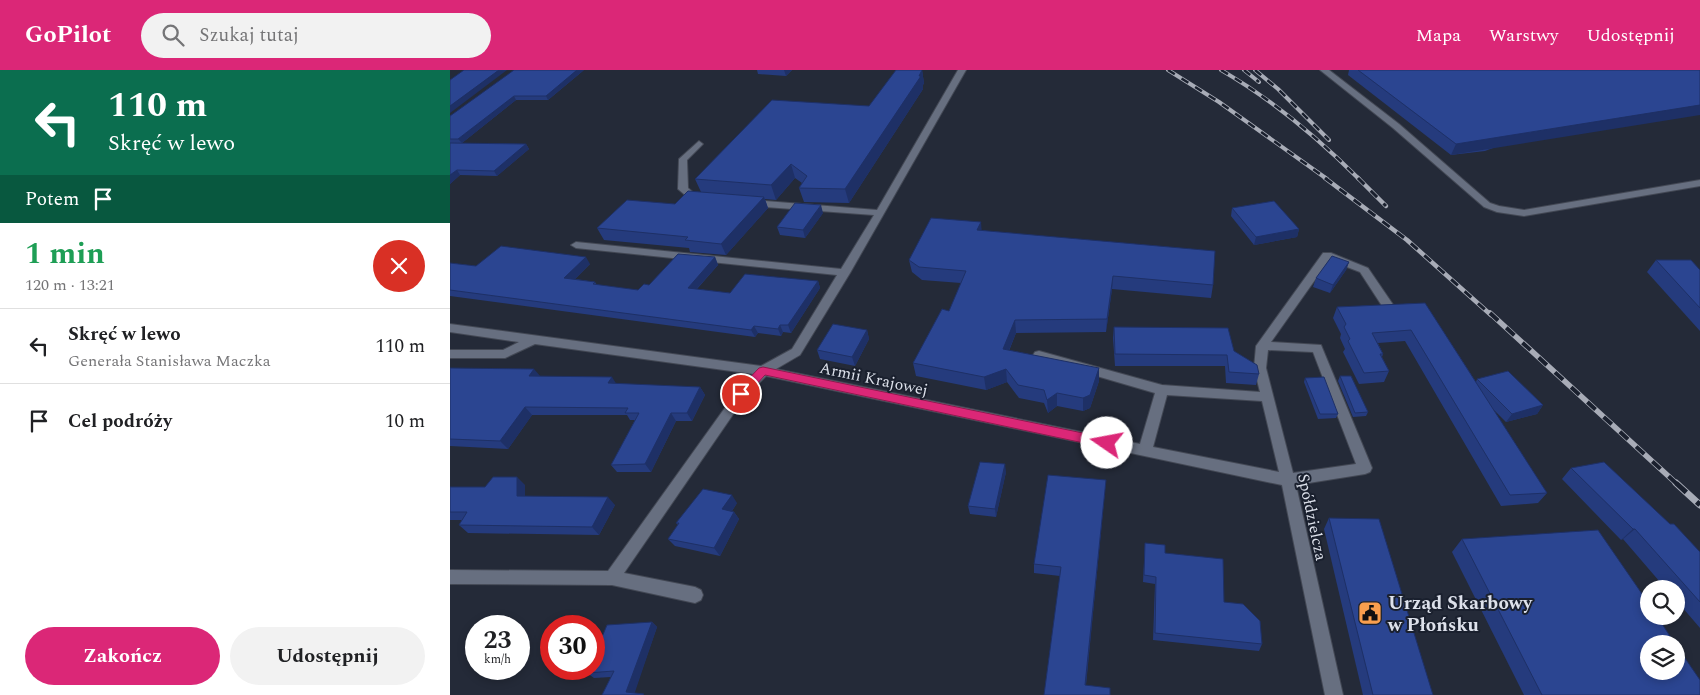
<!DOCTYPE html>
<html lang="pl">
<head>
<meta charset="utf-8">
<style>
  body { margin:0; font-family:Spectral,serif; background:#f2f2f2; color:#202124; height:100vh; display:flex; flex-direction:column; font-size:19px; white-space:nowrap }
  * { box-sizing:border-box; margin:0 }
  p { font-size:16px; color:#757577 }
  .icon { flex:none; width:28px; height:28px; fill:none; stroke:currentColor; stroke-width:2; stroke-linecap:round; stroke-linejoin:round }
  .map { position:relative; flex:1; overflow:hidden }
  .panel { display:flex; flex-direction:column; background:#fff; width:450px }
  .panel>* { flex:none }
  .guide { background:#0b6e4f; color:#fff; overflow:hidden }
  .tools { position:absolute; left:1190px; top:510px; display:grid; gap:10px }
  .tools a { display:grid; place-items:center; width:45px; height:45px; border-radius:50%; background:#fff; box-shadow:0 2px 8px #0003; font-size:25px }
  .speed { position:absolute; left:15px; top:545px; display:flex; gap:10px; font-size:25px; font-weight:700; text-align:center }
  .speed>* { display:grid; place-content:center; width:65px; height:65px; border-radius:50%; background:#fff; box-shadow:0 2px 8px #0003; line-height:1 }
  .speed small { font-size:12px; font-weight:400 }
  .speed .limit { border:8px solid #d22; background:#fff; color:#111 }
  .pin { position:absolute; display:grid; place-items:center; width:42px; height:42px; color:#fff; margin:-21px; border:2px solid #fff; border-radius:50%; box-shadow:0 1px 5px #0007 }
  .me { position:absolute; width:55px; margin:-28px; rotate:282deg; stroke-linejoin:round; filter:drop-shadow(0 0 4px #0008) }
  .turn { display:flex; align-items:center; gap:18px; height:105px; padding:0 25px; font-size:22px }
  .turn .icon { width:65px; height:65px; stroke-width:2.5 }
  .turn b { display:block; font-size:35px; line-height:42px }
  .then { display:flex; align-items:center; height:48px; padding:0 25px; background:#0003; gap:10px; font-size:19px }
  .round { display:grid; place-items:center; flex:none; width:52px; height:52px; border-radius:26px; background:#f2f2f2 }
  .overview { display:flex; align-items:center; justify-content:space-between; height:85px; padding:0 25px }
  h1 { font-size:30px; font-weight:700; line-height:38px; color:#1e9e55 }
  .action { display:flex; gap:10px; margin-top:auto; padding:10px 25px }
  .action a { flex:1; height:58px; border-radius:30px; background:#db2777; color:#fff; font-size:20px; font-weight:700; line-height:58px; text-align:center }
  .action a+a { background:#f2f2f2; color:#202124 }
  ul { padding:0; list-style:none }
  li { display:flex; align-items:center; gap:15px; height:75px; padding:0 25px; border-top:1px solid #e0e0e0 }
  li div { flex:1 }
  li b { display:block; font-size:19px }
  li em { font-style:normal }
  header { display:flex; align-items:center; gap:30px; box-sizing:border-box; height:70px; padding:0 25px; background:#db2777; color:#fff }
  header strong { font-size:24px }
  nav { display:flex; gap:28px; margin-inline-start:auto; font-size:18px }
  .search { width:350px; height:45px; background:#f2f2f2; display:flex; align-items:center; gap:12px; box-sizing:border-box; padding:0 18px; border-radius:28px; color:#757577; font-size:19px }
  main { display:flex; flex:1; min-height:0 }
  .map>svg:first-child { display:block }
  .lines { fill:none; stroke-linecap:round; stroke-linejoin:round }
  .minor-casing { stroke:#434854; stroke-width:2 }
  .minor { fill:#676f80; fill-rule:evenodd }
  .rail-far3-casing { stroke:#a8acb7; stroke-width:4 }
  .rail-far2-casing { stroke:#a8acb7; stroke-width:4.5 }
  .rail-far1-casing { stroke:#a8acb7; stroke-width:5.5 }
  .rail-casing { stroke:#a8acb7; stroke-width:7 }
  .rail-far3 { stroke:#1a202e; stroke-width:2.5; stroke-dasharray:8; stroke-linecap:butt }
  .rail-far2 { stroke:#1a202e; stroke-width:3; stroke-dasharray:9; stroke-linecap:butt }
  .rail-far1 { stroke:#1a202e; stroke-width:4; stroke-dasharray:11; stroke-linecap:butt }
  .rail { stroke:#1a202e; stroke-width:5; stroke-dasharray:14; stroke-linecap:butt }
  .wall { fill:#253b7d }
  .shaded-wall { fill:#1e3066 }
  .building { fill:#2b4591; stroke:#1e3066 }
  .route { fill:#db2777; stroke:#8e194d }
  .labels { text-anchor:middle; stroke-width:4; stroke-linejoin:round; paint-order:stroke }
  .street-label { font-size:16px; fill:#dde1eb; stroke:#1a202e }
  .near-poi-label { font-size:19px; font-weight:bold; fill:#dde1eb; stroke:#1a202e; text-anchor:start }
</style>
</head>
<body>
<header>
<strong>GoPilot</strong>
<div class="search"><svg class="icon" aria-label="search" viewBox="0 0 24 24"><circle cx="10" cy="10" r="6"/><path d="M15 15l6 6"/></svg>Szukaj tutaj</div>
<nav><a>Mapa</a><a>Warstwy</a><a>Udostępnij</a></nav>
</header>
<main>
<section class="panel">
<div class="guide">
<div class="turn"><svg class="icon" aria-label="left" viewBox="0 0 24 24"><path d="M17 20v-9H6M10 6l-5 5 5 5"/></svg><div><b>110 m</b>Skręć w lewo</div></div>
<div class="then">Potem<svg class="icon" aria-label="arrive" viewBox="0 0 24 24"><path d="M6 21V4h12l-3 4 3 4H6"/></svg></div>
</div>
<div class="overview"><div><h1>1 min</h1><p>120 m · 13:21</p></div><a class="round" style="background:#d93025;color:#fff"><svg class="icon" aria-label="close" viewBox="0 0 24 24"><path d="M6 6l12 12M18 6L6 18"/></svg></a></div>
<ul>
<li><svg class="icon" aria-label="left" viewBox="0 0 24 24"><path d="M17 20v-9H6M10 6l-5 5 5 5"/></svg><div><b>Skręć w lewo</b><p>Generała Stanisława Maczka</p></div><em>110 m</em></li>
<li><svg class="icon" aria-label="arrive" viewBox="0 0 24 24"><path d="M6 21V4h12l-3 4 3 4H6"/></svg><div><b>Cel podróży</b></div><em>10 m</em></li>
</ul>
<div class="action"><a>Zakończ</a><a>Udostępnij</a></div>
</section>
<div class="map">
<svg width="1250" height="625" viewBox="0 0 1250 625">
  <rect width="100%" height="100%" fill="#242a38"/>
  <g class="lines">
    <!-- minor casing -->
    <g class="minor-casing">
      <g id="minor">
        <path d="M508,0H516L400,203L350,285L326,299L690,374L705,323L585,288L583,285L585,282L589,281L712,315L810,322L804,298L806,276L873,183H881L918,198L946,239L944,242H936L910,202L879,190L821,272L871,275L922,398L920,402L915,404L846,415L893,625H875L832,415L316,306L295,327L174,503L245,517L251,520L253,525L251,530L245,533L162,515L0,514V500L158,501L287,321L303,304L85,274L55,288H0V280H53L69,272L0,262V254L311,296L342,279L387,205L126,178L121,175L126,172L391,199L424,145L301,136L296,133L301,130L427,140ZM818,280L863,282L906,394L843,403L816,298ZM717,325L812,331L829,402L703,377Z"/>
        <polygon points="870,0 879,0 949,54 1040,133 1049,136 1074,140 1250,110 1250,116 1074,146 1047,142 1034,137 943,58"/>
        <polygon points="249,71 253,74 237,90 238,118 247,126 254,127 256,129 251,132 241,130 228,119 229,89"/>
      </g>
    </g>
    <!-- minor -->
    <use href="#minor" class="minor"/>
    <!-- rail-far3 casing -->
    <g class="rail-far3-casing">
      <g id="rail-far3">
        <polyline points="718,0 769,32 877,109"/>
        <path d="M771,0C823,30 867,67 909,109"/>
        <polyline points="794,0 809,12"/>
        <polyline points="805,0 828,19 879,70"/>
      </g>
    </g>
    <!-- rail-far2 casing -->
    <g class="rail-far2-casing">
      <g id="rail-far2">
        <polyline points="875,108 957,170 1041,245"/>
        <polyline points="908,108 936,136"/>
      </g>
    </g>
    <!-- rail-far1 casing -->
    <g class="rail-far1-casing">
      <polyline id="rail-far1" points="1040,243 1227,414"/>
    </g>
    <!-- rail casing -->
    <g class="rail-casing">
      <polyline id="rail" points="1226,413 1250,435"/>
    </g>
    <!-- rail-far3 -->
    <use href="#rail-far3" class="rail-far3"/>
    <!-- rail-far2 -->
    <use href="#rail-far2" class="rail-far2"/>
    <!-- rail-far1 -->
    <use href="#rail-far1" class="rail-far1"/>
    <!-- rail -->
    <use href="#rail" class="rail"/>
  </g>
  <!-- wall -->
  <g class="wall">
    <polygon points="134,0 98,30 66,30 12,73 76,74 79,79 47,106 10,105 0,114 0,46"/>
    <polygon points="307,0 342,0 336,6 308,4"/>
    <polygon points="472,0 474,13 473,15 473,19 399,133 354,132 349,118 352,113 345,108 326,130 315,129 318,138 276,185 240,182 239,178 154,170 147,158 225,134 251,122 245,109 419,36"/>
    <polygon points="899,0 1250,0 1035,81 1001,85 898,5"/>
    <polygon points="782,138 849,159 847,167 804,175 781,146"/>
    <polygon points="373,143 355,168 330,165 327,157"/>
    <polygon points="532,160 763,215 761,228 662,219 656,262 566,263 559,281 649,311 640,338 633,341 607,336 598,343 594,333 569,328 557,312 536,320 466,306 463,293 499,241 511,213 472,210 462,202 459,190"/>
    <polygon points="265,187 268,195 247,219 280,223 368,211 370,218 341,263 333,262 331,266 308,263 305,267 0,226 0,193 26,196 140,194 125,209 145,212 147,215 188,220 199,215"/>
    <polygon points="1206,190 1250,200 1250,261 1197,202"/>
    <polygon points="899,192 896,200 880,223 863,217 866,208"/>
    <polygon points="975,233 1026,312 1027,309 1093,335 1087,344 1056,352 1043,339 1097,423 1088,433 1051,436 955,271 928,273 933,284 932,287 939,301 934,312 909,314 893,282 895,279 890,268 891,264 883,248 887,237"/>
    <polygon points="664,257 784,281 809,304 806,315 776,313 775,296 665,296 663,268"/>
    <polygon points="417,260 419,269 405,296 370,289 367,280"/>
    <polygon points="0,298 166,314 250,317 255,325 242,351 226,351 201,402 167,402 161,395 185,350 180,350 177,345 82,345 58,379 0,376"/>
    <polygon points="890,306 918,342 916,346 903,347 888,311"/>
    <polygon points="855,308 888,344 886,348 868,349 854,312"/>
    <polygon points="1121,398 1220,454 1250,482 1250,558 1226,530 1226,519 1216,519 1173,469 1171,470 1112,409"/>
    <polygon points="556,402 546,447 520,444 518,436"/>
    <polygon points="75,415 75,426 165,435 149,465 18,463 9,455 12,450 0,450 0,417 35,417"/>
    <polygon points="655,420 636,615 594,625 610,506 584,503 584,494"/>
    <polygon points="287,433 282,441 284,442 289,449 270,486 225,476 218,469 228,455 226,453"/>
    <polygon points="879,448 983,625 913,625 874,459"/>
    <polygon points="1012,469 1250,625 1074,625 1002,482"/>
    <polygon points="695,473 715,483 774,532 812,574 809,581 703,570 705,514 693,512"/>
    <polygon points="202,552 207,557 184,623 152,625 161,607 144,608 137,603"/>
  </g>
  <!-- shaded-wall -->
  <g class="shaded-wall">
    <polygon points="49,0 57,0 0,43 0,36"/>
    <polygon points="127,0 134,0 98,30 96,26"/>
    <polygon points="334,0 342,0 336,6"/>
    <polygon points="472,0 474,13 473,15 473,19 399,133 395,119"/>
    <polygon points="64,26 66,30 12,73 8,69"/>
    <polygon points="1250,35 1250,45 1001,85 1006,74"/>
    <polygon points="76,74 79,79 47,106 44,101"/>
    <polygon points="341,94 345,108 326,130 321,115"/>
    <polygon points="7,100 10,105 0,114 0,105"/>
    <polygon points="314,127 318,138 276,185 271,174"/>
    <polygon points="371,135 373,143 355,168 353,160"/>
    <polygon points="531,152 532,165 527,160"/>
    <polygon points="849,159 847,167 804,175 806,167"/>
    <polygon points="136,187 140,194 119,215 114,208"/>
    <polygon points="265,187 268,195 241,225 238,218"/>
    <polygon points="899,192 896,200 880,223 883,215"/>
    <polygon points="663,206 662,219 656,262 657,249"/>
    <polygon points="368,211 370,218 341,263 338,255"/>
    <polygon points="565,250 566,263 554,292 553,279"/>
    <polygon points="330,255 333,262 331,266 328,259"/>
    <polygon points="304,256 308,263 305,267 301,260"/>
    <polygon points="417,260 419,269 405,296 402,287"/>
    <polygon points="649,298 649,311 640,338 633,341 633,328"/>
    <polygon points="84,299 91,307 79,306"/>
    <polygon points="556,299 557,312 536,320 534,307"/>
    <polygon points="162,307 167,315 158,313"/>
    <polygon points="250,317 255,325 242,351 237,343"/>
    <polygon points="607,323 607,336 598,343 597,330"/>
    <polygon points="1093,335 1087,344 1056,352 1062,344"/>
    <polygon points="75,337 82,345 58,379 50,371"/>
    <polygon points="221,343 226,351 201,402 195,394"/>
    <polygon points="555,394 556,402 546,447 545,439"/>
    <polygon points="67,407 75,415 75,434 67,426"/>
    <polygon points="656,410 655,420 635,623 635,615"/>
    <polygon points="282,425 287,433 278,447 272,439"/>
    <polygon points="158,427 165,435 149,465 142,457"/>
    <polygon points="284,442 289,449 270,486 264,478"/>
    <polygon points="1183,459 1185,459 1173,469 1171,470"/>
    <polygon points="202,552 207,557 184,625 176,622"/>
  </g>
  <!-- building -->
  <g class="building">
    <polygon points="14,0 49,0 0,36 0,10"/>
    <polygon points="64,0 127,0 96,26 64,26 8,69 0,69 0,46"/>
    <polygon points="446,0 472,0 469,6 471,6 395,119 349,118 357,106 341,94 321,115 245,109 322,30 419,36"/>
    <polygon points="908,0 1250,0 1250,35 1006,74"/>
    <polygon points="0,73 76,74 44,101 7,100 0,105"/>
    <polygon points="238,121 314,127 271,174 235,170 238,167 147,158 177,130 225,134"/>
    <polygon points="824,131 849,159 806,167 782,138"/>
    <polygon points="345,133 371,135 353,160 327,157"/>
    <polygon points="481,148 531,152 527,160 765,181 763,215 663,206 657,249 565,250 553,279 649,298 640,325 633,328 607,323 597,330 594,320 568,315 556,299 534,307 463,293 492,239 499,241 516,201 469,197 459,190"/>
    <polygon points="51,176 136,187 114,208 145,212 143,214 188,220 194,214 199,215 228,184 265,187 238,218 280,223 295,204 368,211 338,255 330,255 328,259 304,256 301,260 0,220 0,193 26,196"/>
    <polygon points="882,186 899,192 883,215 866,208"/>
    <polygon points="1206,190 1241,190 1250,200 1250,238"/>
    <polygon points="975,233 1097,423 1060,425 961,260 922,263 933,284 930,284 939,301 914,303 898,271 900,269 894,257 896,254 887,237"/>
    <polygon points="383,254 417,260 402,287 367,280"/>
    <polygon points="664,257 778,258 784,281 807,295 809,304 779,302 777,285 665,284"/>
    <polygon points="0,298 84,299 79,306 162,307 158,313 250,317 237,343 221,343 195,394 161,395 189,343 175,343 178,338 75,337 50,371 0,369"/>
    <polygon points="1058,301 1093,335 1062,344 1027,309"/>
    <polygon points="890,306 901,306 918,342 905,343"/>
    <polygon points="874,307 888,344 870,344 855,308"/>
    <polygon points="530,392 555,394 545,439 518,436"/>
    <polygon points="1154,392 1220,454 1224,454 1250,482 1250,532 1185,459 1183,459 1121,398"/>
    <polygon points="598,405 656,410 635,615 660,618 660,625 594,625 611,497 584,494"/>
    <polygon points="43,407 67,407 67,426 158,427 142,457 9,455 17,442 0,442 0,417 35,417"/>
    <polygon points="253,419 282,425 272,439 284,442 264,478 218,469 229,453 226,453"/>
    <polygon points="879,448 929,449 983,625 923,625"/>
    <polygon points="1148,460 1199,534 1199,546 1207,546 1225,574 1199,574 1199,601 1226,601 1226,575 1250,610 1250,625 1092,625 1012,469"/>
    <polygon points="695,473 715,475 715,483 773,489 774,532 793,534 810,551 812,574 705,563 706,507 694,505"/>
    <polygon points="202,552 176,622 194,624 193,625 152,625 164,601 137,603 139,599 144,599 144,586 157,555"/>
  </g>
  <!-- route -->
  <polygon class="route" points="313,297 657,368 661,370 663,373 661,377 657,378 315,305 295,327 287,327 285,324 287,321 309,298"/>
  <!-- icons -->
  <defs>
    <g id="civic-square" transform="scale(1.25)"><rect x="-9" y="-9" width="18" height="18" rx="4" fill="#fa9f4e" stroke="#1a202e"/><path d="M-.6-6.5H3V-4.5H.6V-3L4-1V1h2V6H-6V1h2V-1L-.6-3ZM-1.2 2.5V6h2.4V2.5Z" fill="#111"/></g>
  </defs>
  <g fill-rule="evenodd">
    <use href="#civic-square" x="920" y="543"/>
  </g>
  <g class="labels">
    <!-- street labels -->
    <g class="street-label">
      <text transform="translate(424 308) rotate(12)" y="6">Armii Krajowej</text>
      <text transform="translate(863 447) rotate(78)" y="6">Spółdzielcza</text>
    </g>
    <!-- near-poi labels -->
    <g class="near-poi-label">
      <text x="938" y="539">Urząd Skarbowy<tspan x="938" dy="22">w Płońsku</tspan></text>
    </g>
  </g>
</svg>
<div class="tools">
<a><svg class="icon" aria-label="search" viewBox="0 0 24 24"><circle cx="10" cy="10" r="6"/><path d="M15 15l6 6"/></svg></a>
<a><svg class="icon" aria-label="layers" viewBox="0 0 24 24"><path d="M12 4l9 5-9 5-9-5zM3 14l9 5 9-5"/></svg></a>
</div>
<div class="speed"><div>23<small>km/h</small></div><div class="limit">30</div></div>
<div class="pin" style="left:291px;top:324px;background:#d93025"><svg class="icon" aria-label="arrive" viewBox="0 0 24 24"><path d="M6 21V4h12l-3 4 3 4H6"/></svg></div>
<svg class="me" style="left:657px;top:373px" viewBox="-20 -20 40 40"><circle r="19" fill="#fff"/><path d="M0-13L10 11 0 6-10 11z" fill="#db2777"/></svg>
</div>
</main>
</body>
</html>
